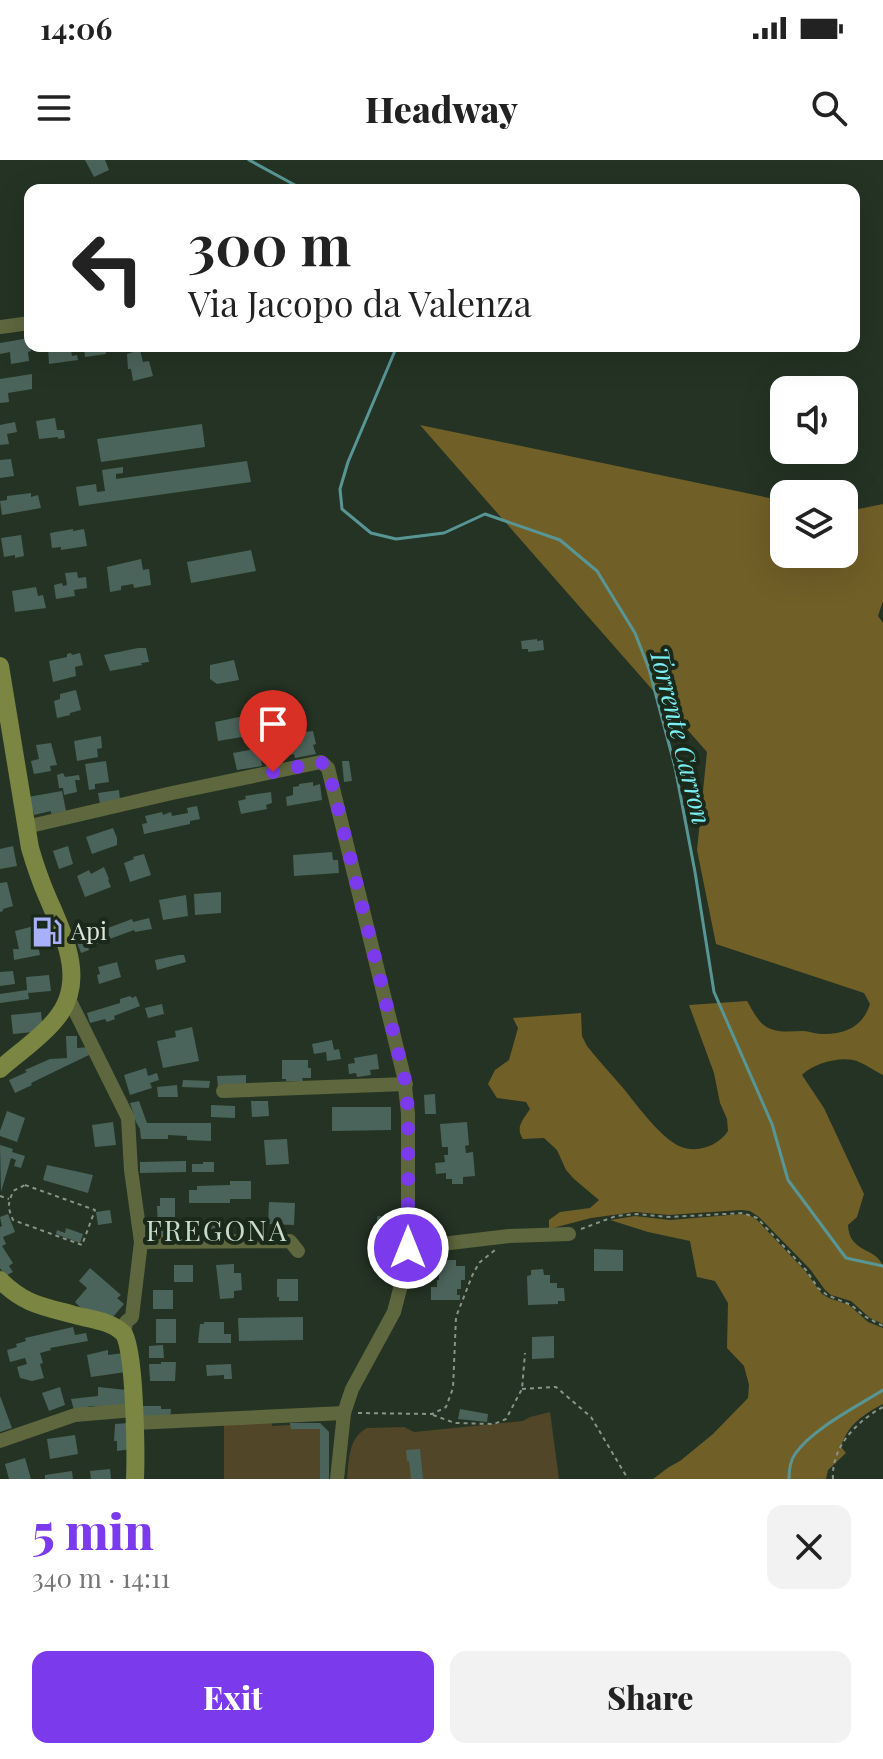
<!DOCTYPE html>
<html lang="en">
<head>
<meta charset="utf-8">
<style>
  body { margin:0; font-family:"Playfair Display",serif; background:#f2f2f2; color:#222; height:100vh; display:flex; flex-direction:column; font-size:30px; white-space:nowrap }
  * { box-sizing:border-box; margin:0 }
  p { font-size:26px; color:#767676 }
  .icon { flex:none; width:44px; height:44px; fill:none; stroke:currentColor; stroke-width:2; stroke-linecap:round; stroke-linejoin:round }
  .map { position:relative; height:1319px; overflow:hidden }
  .drawer { display:flex; flex-direction:column; background:#fff; flex:1 }
  .drawer>* { flex:none }
  .hud { position:absolute; left:24px; top:24px; width:836px; height:168px; border-radius:16px; box-shadow:0 8px 32px #0002; background:#fff; color:#222; overflow:hidden }
  .controls { position:absolute; left:770px; top:216px; display:grid; gap:16px }
  .controls a { display:grid; place-items:center; width:88px; height:88px; border-radius:16px; background:#fff; box-shadow:0 8px 32px #0002; font-size:40px }
  .pin { position:absolute; display:grid; place-items:center; width:68px; height:68px; color:#fff; margin:-82px -34px; border-radius:50% 50% 50% 0; rotate:-45deg; box-shadow:0 0 8px #0007 }
  .pin .icon { rotate:45deg }
  .me { position:absolute; width:88px; margin:-44px; rotate:0deg; stroke-linejoin:round; filter:drop-shadow(0 0 6px #0008) }
  .turn { display:flex; align-items:center; gap:28px; height:168px; padding:0 32px; font-size:36px }
  .turn .icon { width:104px; height:104px; stroke-width:2.5 }
  .turn b { display:block; font-size:56px; line-height:68px }
  .round { display:grid; place-items:center; flex:none; width:84px; height:84px; border-radius:16px; background:#f2f2f2 }
  .headline { display:flex; align-items:center; justify-content:space-between; height:136px; padding:0 32px }
  h1 { font-size:48px; font-weight:800; line-height:60px; color:#7c3aed }
  .action { display:flex; gap:16px; margin-top:auto; padding:16px 32px }
  .action a { flex:1; height:92px; border-radius:16px; background:#7c3aed; color:#fff; font-size:32px; font-weight:800; line-height:92px; text-align:center }
  .action a+a { background:#f2f2f2; color:#222 }
  .status { display:flex; justify-content:space-between; align-items:center; height:56px; padding:0 40px; background:#fff; direction:ltr }
  .status svg { height:22px; fill:currentColor }
  header { display:flex; justify-content:space-between; align-items:center; height:104px; padding:0 32px; background:#fff; font-size:36px; font-weight:800 }
  .map>svg:first-child { display:block }
  .green { fill:#514627 }
  .forest { fill:#715f28 }
  .lines { fill:none; stroke-linecap:round; stroke-linejoin:round }
  .stream { stroke:#589695; stroke-width:3 }
  .building { fill:#4b645b }
  .path { stroke:#889488; stroke-width:2; stroke-dasharray:4 4; stroke-linecap:butt }
  .minor { stroke:#5f673e; stroke-width:14 }
  .secondary { stroke:#7a8642; stroke-width:18 }
  .route { stroke:#7c3aed; stroke-width:14; stroke-dasharray:0 25.2 }
  .labels { text-anchor:middle; stroke-width:8; stroke-linejoin:round; paint-order:stroke }
  .poi-label { font-size:24px; fill:#dde6dd; stroke:#1a291a; text-anchor:start }
  .water-label { font-size:26px; font-style:italic; fill:#7af0f4; stroke:#1a291a }
  .quarter-label { font-size:28px; letter-spacing:2px; fill:#c8dbc8; stroke:#1a291a }
</style>
</head>
<body>
<div class="status"><b>14:06</b><svg viewBox="0 0 49 12"><path d="M0 12V9h3v3zM5 12V6h3v6zM10 12V3h3v9zM15 12V0h3v12zM26 1h20v11H26zM47 4h2v5h-2z"/></svg></div>
<header><svg class="icon" aria-label="menu" viewBox="0 0 24 24"><path d="M4 6h16M4 12h16M4 18h16"/></svg>Headway<svg class="icon" aria-label="search" viewBox="0 0 24 24"><circle cx="10" cy="10" r="6"/><path d="M15 15l6 6"/></svg></header>
<div class="map">
<svg width="883" height="1319" viewBox="0 0 883 1319">
  <rect width="100%" height="100%" fill="#243324"/>
  <!-- green -->
  <g class="green">
    <path d="M550,1252L559,1319H347C349,1300 348,1278 367,1268L404,1267L414,1272L523,1261L530,1257Z"/>
    <polygon points="272,1262 272,1266 290,1265 290,1263 320,1263 329,1272 329,1319 224,1319 224,1264"/>
  </g>
  <!-- forest -->
  <g class="forest">
    <path d="M420,265L784,341V394H844V352L883,344V441L878,456L883,463V915C874,911 863,902 853,900C837,897 813,904 802,915L824,948L864,1034L857,1057L848,1065C849,1094 878,1087 883,1107C883,1119 883,1150 883,1164L870,1158L851,1141L831,1135L825,1130L810,1109L759,1057L750,1051L741,1050L669,1055L635,1052L591,1058L549,1069V1060L560,1052L590,1048L599,1040L574,1019L566,1010L557,990L544,978L523,979C515,967 523,960 530,949L526,942L497,938L488,924L495,910L509,900L518,868L513,858L581,853L582,876L587,886C598,900 611,914 623,928C637,945 660,977 679,986C697,994 718,986 728,971L727,959L720,943L714,913L689,845L747,841C753,851 759,865 771,869C781,873 792,871 803,871C809,871 815,874 821,874C844,875 863,867 870,844L864,833L716,784L697,690L707,592Z"/>
    <path d="M741,1054L749,1055L757,1060L806,1112L822,1134L829,1138L849,1145L868,1162L883,1168V1244C864,1254 847,1265 841,1287L846,1293L828,1310L826,1319H653L669,1307L680,1301L713,1274L748,1238L749,1225L744,1206L727,1188L728,1143L715,1121L697,1117L690,1081L648,1072L610,1060L635,1056L670,1060Z"/>
  </g>
  <g class="lines">
    <!-- stream -->
    <g class="stream">
      <polyline points="249,0 304,30"/>
      <polyline points="397,186 348,302 340,329 342,349 371,373 396,379 444,373 485,354 560,380 597,411 635,473 649,509 675,607 695,712 714,832 772,964 788,1020 846,1098 883,1106"/>
      <path d="M789,1319C789,1311 790,1301 795,1294C812,1269 856,1247 883,1230"/>
    </g>
  </g>
  <!-- building -->
  <g class="building">
    <polygon points="85,0 105,0 109,10 94,17"/>
    <polygon points="29,178 31,191 28,192 29,201 11,204 10,192 0,194 0,183"/>
    <polygon points="48,186 70,186 72,196 77,195 78,200 49,204"/>
    <polygon points="84,186 105,186 106,194 85,197"/>
    <polygon points="140,190 143,202 149,201 153,216 133,221 131,209 128,209 127,194"/>
    <polygon points="32,214 32,229 8,233 9,242 0,243 0,219"/>
    <polygon points="55,258 57,270 64,270 65,278 58,279 58,277 39,279 36,261"/>
    <polygon points="15,262 17,272 7,274 9,284 0,285 0,265"/>
    <polygon points="202,264 205,287 101,302 97,279"/>
    <polygon points="11,299 14,316 0,318 0,300"/>
    <polygon points="247,301 251,322 79,346 76,327 96,324 97,332 105,331 102,310 123,307 123,313 116,314 116,319"/>
    <polygon points="31,333 31,337 38,335 41,348 2,355 0,341 7,340 7,336"/>
    <polygon points="73,369 73,371 84,369 87,386 61,390 61,387 52,388 50,373"/>
    <polygon points="21,375 24,396 15,398 15,395 4,397 1,378"/>
    <polygon points="251,390 256,411 191,423 187,402"/>
    <polygon points="141,399 143,410 149,409 151,425 134,428 133,424 121,426 121,430 110,432 107,407"/>
    <polygon points="77,412 78,418 86,417 87,428 74,430 75,436 56,439 54,425 62,423 63,426 67,425 65,413"/>
    <polygon points="36,427 38,436 43,435 46,448 15,452 12,431"/>
    <polygon points="537,479 537,481 543,480 544,490 528,492 528,489 522,489 521,481"/>
    <polygon points="138,488 146,488 149,502 141,503 142,505 110,511 104,495"/>
    <polygon points="71,493 72,495 80,493 83,505 75,507 76,516 53,522 49,501 67,497 67,494"/>
    <polygon points="234,500 239,520 217,524 210,519 210,505"/>
    <polygon points="76,530 81,550 70,553 70,555 57,558 54,541 60,539 60,534"/>
    <polygon points="244,556 244,561 250,560 252,570 247,571 248,576 218,581 215,562"/>
    <polygon points="313,571 316,584 313,585 316,594 295,598 294,594 289,595 285,580 299,577 298,573"/>
    <polygon points="101,576 102,588 97,589 98,597 77,601 74,581"/>
    <polygon points="51,583 57,605 50,606 51,611 34,614 31,601 39,599 36,585"/>
    <polygon points="265,587 267,598 261,599 262,606 237,610 233,593"/>
    <polygon points="106,601 109,622 95,624 95,629 89,630 85,604"/>
    <polygon points="342,601 349,601 352,621 344,622"/>
    <polygon points="63,613 65,617 79,615 80,620 75,620 77,632 64,635 63,628 59,628 57,615"/>
    <polygon points="313,622 313,626 320,624 322,640 287,646 286,637 293,635 293,627 299,626 299,624"/>
    <polygon points="119,630 120,641 100,644 98,633"/>
    <polygon points="62,631 66,651 51,654 51,651 34,655 33,650 31,650 28,637"/>
    <polygon points="271,632 272,643 266,645 267,649 241,654 238,641 246,639 245,636"/>
    <polygon points="197,646 200,659 190,661 190,664 144,674 142,664 147,663 145,656 162,652 163,655 171,652 172,656 188,653 187,648"/>
    <polygon points="113,668 117,678 117,685 92,694 86,677"/>
    <polygon points="13,686 17,706 0,709 0,689"/>
    <polygon points="68,686 73,704 59,709 53,691"/>
    <polygon points="332,692 333,700 338,700 339,713 294,716 293,695"/>
    <polygon points="144,694 151,715 130,722 124,703 134,699 133,697"/>
    <polygon points="104,707 109,719 108,720 111,727 85,737 77,716 89,710 91,714"/>
    <polygon points="7,722 13,746 3,749 3,751 0,752 0,723"/>
    <polygon points="221,732 221,753 195,755 194,734"/>
    <polygon points="186,735 188,756 163,760 159,740"/>
    <polygon points="149,758 152,769 135,772 134,770 88,787 89,790 81,793 76,780 132,759 133,762"/>
    <polygon points="34,766 40,795 14,800 13,789 19,789 15,771"/>
    <polygon points="179,795 184,795 186,802 157,810 155,800"/>
    <polygon points="117,802 121,817 99,824 97,815 100,814 98,807"/>
    <polygon points="13,811 15,824 0,826 0,812"/>
    <polygon points="49,815 51,831 28,833 29,839 0,843 0,834 27,830 26,817"/>
    <polygon points="130,836 132,838 136,836 140,846 114,856 115,859 107,862 105,859 90,863 87,853 120,843 120,839"/>
    <polygon points="162,844 164,854 148,858 145,848"/>
    <polygon points="41,852 42,862 33,872 13,874 11,855"/>
    <polygon points="192,867 199,901 163,908 157,881 176,877 175,871"/>
    <polygon points="66,876 77,876 77,888 90,887 91,894 31,923 32,925 15,933 9,920 27,912 25,910 50,899 67,898"/>
    <polygon points="332,880 334,890 339,889 341,899 327,901 326,892 314,894 312,884"/>
    <polygon points="377,894 379,909 370,910 371,915 357,917 356,913 349,914 348,904 355,903 354,898"/>
    <polygon points="282,900 308,900 308,908 311,908 311,918 302,918 303,921 286,921 286,919 282,919"/>
    <polygon points="146,908 148,916 157,913 159,920 150,923 152,928 130,935 124,915"/>
    <polygon points="246,915 246,926 218,927 217,916"/>
    <polygon points="183,920 210,921 209,928 182,927"/>
    <polygon points="177,925 178,937 158,937 157,927"/>
    <polygon points="435,934 436,954 425,954 424,935"/>
    <polygon points="139,941 147,963 211,963 211,981 187,980 187,976 168,975 168,979 141,979 140,969 136,962 130,943"/>
    <polygon points="251,941 268,941 269,956 252,957"/>
    <polygon points="211,945 235,946 235,958 211,957"/>
    <polygon points="332,947 391,947 391,970 332,971"/>
    <polygon points="7,951 25,958 17,982 0,976 0,971"/>
    <polygon points="113,962 116,985 95,987 92,965"/>
    <polygon points="467,962 469,985 465,986 466,993 473,992 475,1016 463,1017 463,1024 452,1024 452,1019 446,1019 446,1013 436,1014 435,1003 445,1002 444,995 448,995 448,987 442,987 440,964"/>
    <polygon points="287,979 289,1004 266,1005 264,980"/>
    <polygon points="0,985 13,989 12,992 25,996 21,1008 14,1006 16,1000 11,998 1,1032"/>
    <polygon points="186,1001 186,1012 140,1013 140,1002"/>
    <polygon points="203,1002 214,1002 214,1012 192,1012 192,1004 203,1004"/>
    <polygon points="47,1005 93,1015 88,1033 43,1020"/>
    <polygon points="230,1021 251,1021 251,1039 230,1039 230,1043 189,1043 189,1030 197,1030 197,1026 230,1025"/>
    <polygon points="160,1038 175,1038 175,1076 161,1077 160,1069 158,1069 157,1046 160,1046"/>
    <polygon points="269,1042 295,1043 294,1065 268,1064"/>
    <polygon points="110,1050 112,1063 98,1065 96,1052"/>
    <polygon points="8,1054 15,1072 3,1077 6,1084 2,1086 13,1103 9,1106 13,1112 5,1116 0,1108 0,1067 2,1066 0,1057"/>
    <polygon points="377,1056 396,1057 396,1078 377,1078"/>
    <polygon points="229,1062 229,1072 222,1078 201,1079 201,1063"/>
    <polygon points="66,1068 83,1074 80,1083 56,1074 57,1070 65,1073"/>
    <polygon points="594,1089 623,1090 623,1111 594,1111"/>
    <polygon points="435,1100 456,1100 456,1106 465,1106 465,1120 461,1120 461,1129 457,1129 457,1135 460,1135 460,1140 431,1140 431,1127 437,1127 437,1120 439,1120 439,1112 435,1112"/>
    <polygon points="234,1104 234,1113 241,1113 242,1130 234,1131 234,1138 220,1139 216,1105"/>
    <rect x="174" y="1105" width="19" height="17"/>
    <polygon points="90,1108 121,1135 117,1138 124,1144 112,1158 81,1148 75,1142 87,1128 79,1121"/>
    <polygon points="543,1109 544,1115 550,1115 550,1123 557,1123 557,1128 564,1128 565,1141 558,1141 558,1144 528,1145 527,1116 531,1115 531,1110"/>
    <polygon points="277,1119 298,1119 298,1141 279,1141 279,1137 277,1137"/>
    <rect x="153" y="1130" width="20" height="19"/>
    <polygon points="303,1157 303,1180 239,1181 238,1158"/>
    <rect x="156" y="1159" width="20" height="24"/>
    <polygon points="204,1162 224,1162 224,1174 231,1174 231,1183 198,1183 200,1164 204,1164"/>
    <polygon points="73,1167 75,1175 86,1173 88,1181 50,1188 51,1190 40,1193 43,1203 40,1204 44,1218 32,1221 20,1218 17,1207 27,1204 25,1198 10,1202 7,1190 17,1187 16,1184 26,1181 25,1178"/>
    <polygon points="554,1176 554,1198 532,1199 532,1177"/>
    <polygon points="163,1185 164,1198 149,1198 149,1186"/>
    <polygon points="108,1190 108,1195 124,1193 126,1212 91,1217 87,1195"/>
    <polygon points="161,1202 176,1202 175,1221 150,1221 149,1204 161,1204"/>
    <polygon points="231,1204 232,1219 224,1219 224,1215 207,1216 206,1205"/>
    <polygon points="60,1227 65,1245 49,1251 42,1233"/>
    <polygon points="98,1227 127,1230 126,1246 115,1247 91,1246 74,1250 71,1239 98,1236"/>
    <polygon points="0,1236 12,1268 0,1272"/>
    <polygon points="142,1246 161,1246 161,1249 171,1249 170,1260 142,1260"/>
    <polygon points="460,1249 488,1254 487,1262 458,1259"/>
    <polygon points="129,1263 132,1289 117,1291 117,1281 114,1281 115,1264"/>
    <polygon points="290,1263 320,1263 329,1272 329,1319 320,1319 320,1269 291,1269"/>
    <polygon points="75,1275 78,1294 50,1299 47,1279"/>
    <polygon points="420,1289 423,1319 411,1319 409,1301 407,1301 406,1290"/>
    <polygon points="25,1298 31,1319 9,1319 5,1304"/>
    <polygon points="110,1309 111,1319 91,1319 90,1311"/>
    <polygon points="72,1311 73,1319 45,1319 45,1315"/>
  </g>
  <g class="lines">
    <!-- path -->
    <g class="path">
      <path d="M25,1025L95,1050L82,1085L13,1060C7,1045 8,1046 13,1031Z"/>
      <polyline points="0,1036 9,1039"/>
      <polyline points="581,1069 616,1056 637,1054 669,1057 743,1053 757,1058 806,1110 818,1128 827,1135 851,1145 864,1156 883,1166"/>
      <polyline points="522,1229 556,1227 591,1257 628,1319"/>
      <polyline points="358,1253 432,1254 446,1247 453,1228 456,1157 472,1116 479,1103 495,1090"/>
      <polyline points="433,1255 455,1263 494,1264 506,1259 522,1229 525,1193"/>
      <path d="M833,1319C831,1287 857,1261 883,1247"/>
    </g>
    <!-- minor -->
    <g class="minor">
      <polyline points="0,167 30,163"/>
      <polyline points="26,667 172,633 321,602 328,608 404,917 408,954 408,1098 394,1152 352,1229 344,1253 337,1319"/>
      <polyline points="68,837 128,958 131,1010 141,1082 132,1157 126,1162 124,1174"/>
      <polyline points="223,931 406,924"/>
      <polyline points="141,1082 290,1081 298,1091"/>
      <polyline points="408,1088 509,1076 569,1074"/>
      <polyline points="135,1263 344,1253"/>
      <polyline points="0,1281 75,1255 134,1250"/>
    </g>
    <!-- secondary -->
    <g class="secondary">
      <path d="M0,506L30,688C35,705 40,720 47,736C63,774 88,821 56,859C41,878 18,893 0,909"/>
      <path d="M0,1120C23,1143 40,1146 71,1154C87,1159 110,1160 123,1173C135,1184 136,1296 135,1319"/>
    </g>
  </g>
  <g class="lines">
    <!-- route -->
    <polyline class="route" points="273,612 321,602 328,608 406,924 408,954 408,1088"/>
  </g>
  <!-- icons -->
  <defs>
    <g id="fuel-bare" transform="scale(2.4)"><path d="M-5.5-6h7V0h2V4h1.3V-2.5L3-4.5l.8-.8L6-3V5H2.5V1h-1V6h-7ZM-4.2-4.7v3.2H.2V-4.7Z" fill="#a8b0fc" stroke="#1a291a" stroke-width="2.5" paint-order="stroke"/></g>
  </defs>
  <g fill-rule="evenodd">
    <use href="#fuel-bare" x="47" y="772"/>
  </g>
  <g class="labels">
    <!-- poi labels -->
    <g class="poi-label">
      <text x="71" y="780">Api</text>
    </g>
    <!-- water labels -->
    <g class="water-label">
      <text transform="translate(680 576) rotate(76)" y="9">Torrente Carron</text>
    </g>
    <!-- quarter labels -->
    <g class="quarter-label">
      <text x="217" y="1081">FREGONA</text>
    </g>
  </g>
</svg>
<div class="controls">
<a><svg class="icon" aria-label="sound" viewBox="0 0 24 24"><path d="M4 9h4l5-4v14l-5-4H4zM17 9q2 3 0 6"/></svg></a>
<a><svg class="icon" aria-label="layers" viewBox="0 0 24 24"><path d="M12 4l9 5-9 5-9-5zM3 14l9 5 9-5"/></svg></a>
</div>
<div class="pin" style="left:273px;top:612px;background:#d93025"><svg class="icon" aria-label="arrive" viewBox="0 0 24 24"><path d="M6 21V4h12l-3 4 3 4H6"/></svg></div>
<svg class="me" style="left:408px;top:1088px" viewBox="-20 -20 40 40"><circle r="17" fill="#7c3aed" stroke="#fff" stroke-width="3"/><path d="M0-11L8 9 0 5-8 9z" fill="#fff"/></svg>
<div class="hud">
<div class="turn"><svg class="icon" aria-label="left" viewBox="0 0 24 24"><path d="M17 20v-9H6M10 6l-5 5 5 5"/></svg><div><b>300 m</b>Via Jacopo da Valenza</div></div>
</div>
</div>
<section class="drawer">
<div class="headline"><div><h1>5 min</h1><p>340 m · 14:11</p></div><a class="round"><svg class="icon" aria-label="close" viewBox="0 0 24 24"><path d="M6 6l12 12M18 6L6 18"/></svg></a></div>
<div class="action"><a>Exit</a><a>Share</a></div>
</section>
</body>
</html>
